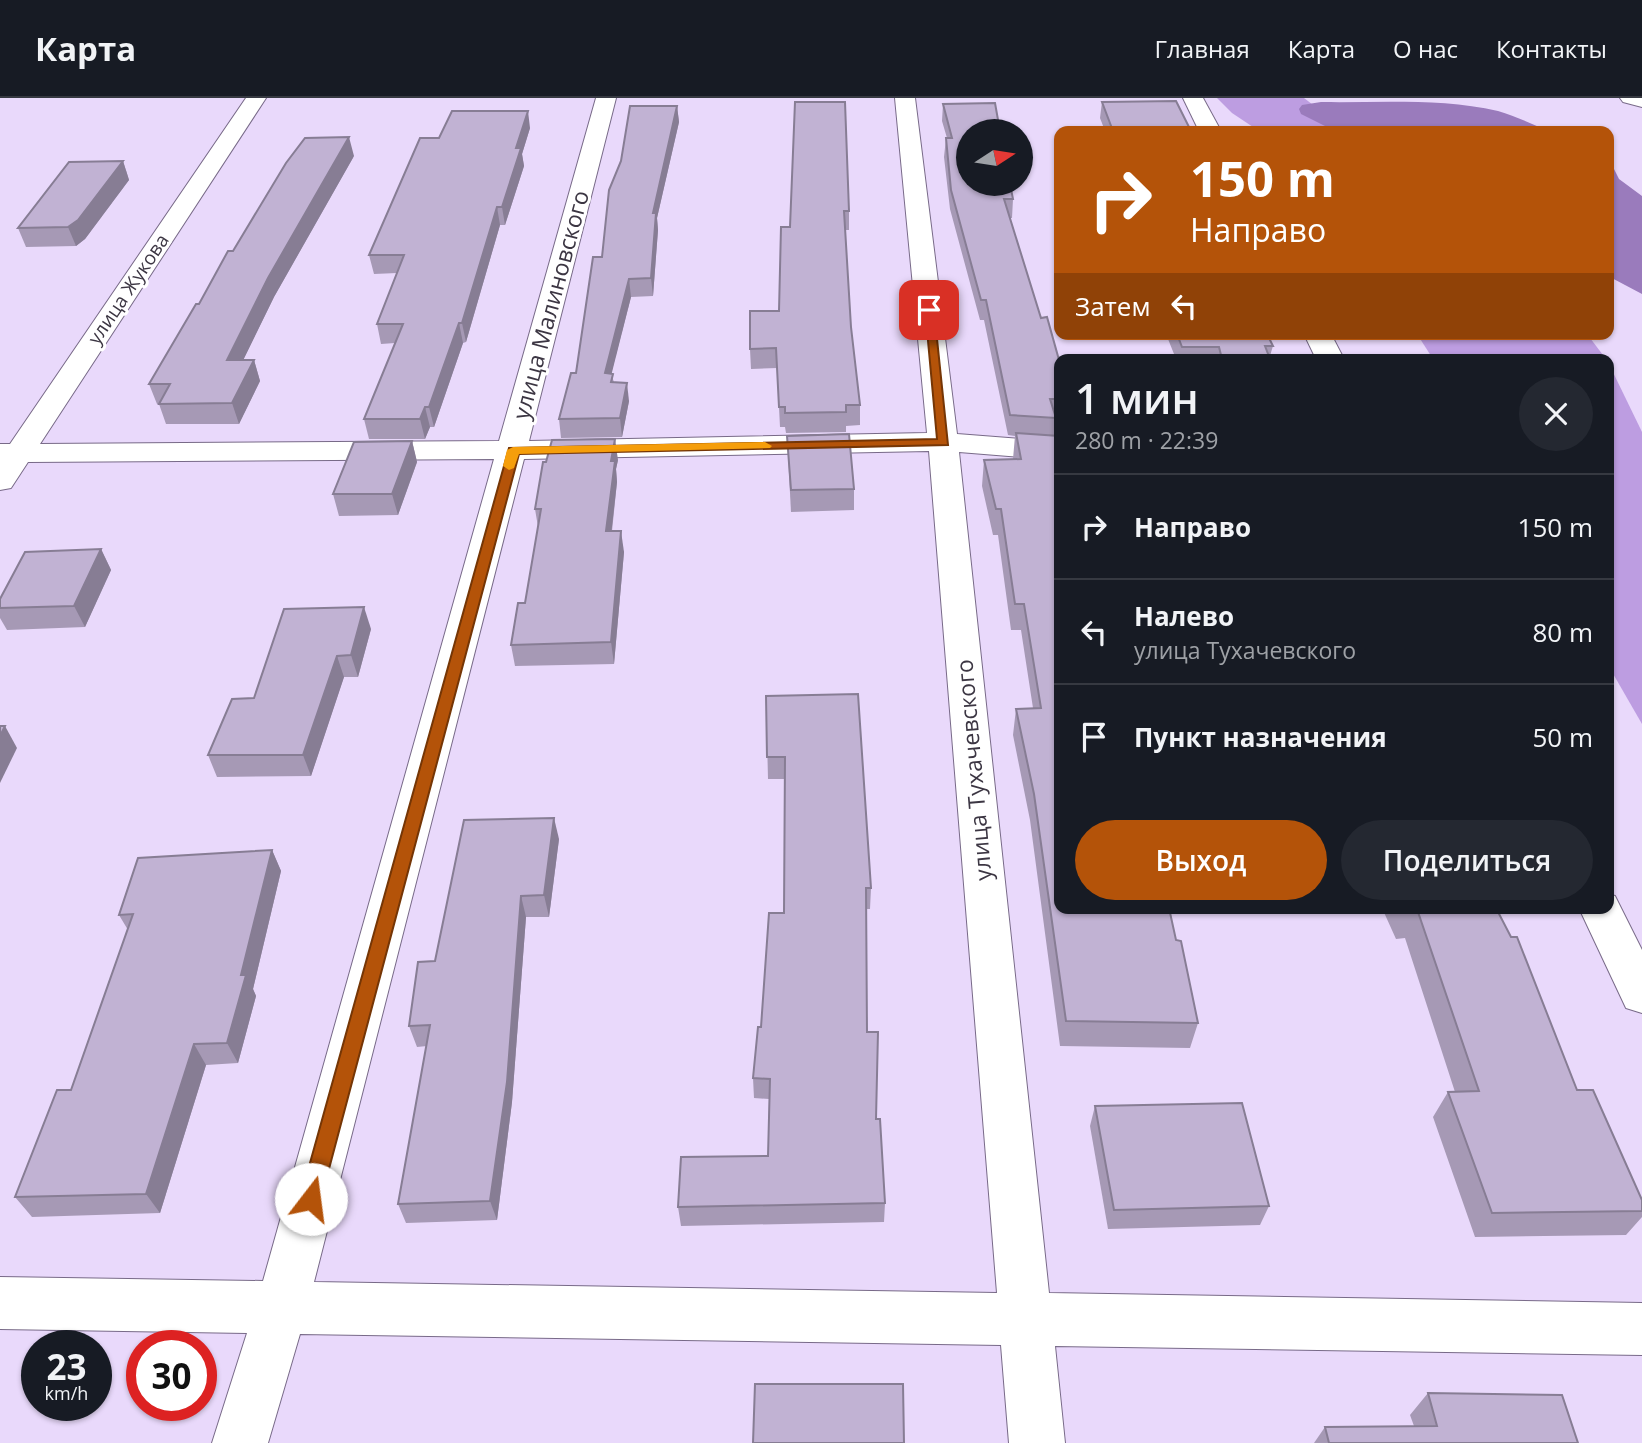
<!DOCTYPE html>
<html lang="ru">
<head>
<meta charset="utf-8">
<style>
  body { margin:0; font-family:"Open Sans",sans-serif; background:#242831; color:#f1f3f6; height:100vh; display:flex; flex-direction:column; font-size:26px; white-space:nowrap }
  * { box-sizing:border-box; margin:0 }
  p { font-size:23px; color:#9ea1a6 }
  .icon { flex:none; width:38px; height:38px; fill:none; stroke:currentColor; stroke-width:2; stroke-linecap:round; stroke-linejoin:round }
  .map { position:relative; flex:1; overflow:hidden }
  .panel { position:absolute; left:1054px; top:256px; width:560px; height:560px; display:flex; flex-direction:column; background:#171b24; border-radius:14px; box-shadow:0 2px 5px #0004 }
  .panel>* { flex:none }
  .guide { position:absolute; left:1054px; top:28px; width:560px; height:214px; border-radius:14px; box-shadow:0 2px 5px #0004; background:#b45309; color:#fff; overflow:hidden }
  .needle { width:46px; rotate:78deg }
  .fabs { position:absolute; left:956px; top:21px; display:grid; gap:14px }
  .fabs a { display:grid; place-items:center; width:77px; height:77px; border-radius:50%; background:#171b24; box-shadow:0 2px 5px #0004; font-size:35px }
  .speed { position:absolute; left:21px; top:1232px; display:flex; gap:14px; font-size:35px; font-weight:700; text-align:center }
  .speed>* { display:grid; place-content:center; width:91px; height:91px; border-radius:50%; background:#171b24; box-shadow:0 2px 5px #0004; line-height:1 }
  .speed small { font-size:18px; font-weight:400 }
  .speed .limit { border:10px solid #d22; background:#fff; color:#111 }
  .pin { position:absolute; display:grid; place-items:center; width:60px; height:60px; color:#fff; margin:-30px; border-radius:14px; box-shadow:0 4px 10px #0006 }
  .me { position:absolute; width:77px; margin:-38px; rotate:15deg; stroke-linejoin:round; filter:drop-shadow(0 0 5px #0008) }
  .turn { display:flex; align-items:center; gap:24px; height:147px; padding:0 21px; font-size:32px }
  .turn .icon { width:91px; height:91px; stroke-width:2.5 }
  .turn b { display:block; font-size:49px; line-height:60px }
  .then { display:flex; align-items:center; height:66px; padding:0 21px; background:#0003; gap:14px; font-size:26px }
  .round { display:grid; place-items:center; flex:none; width:74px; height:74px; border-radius:37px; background:#242831 }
  .head { display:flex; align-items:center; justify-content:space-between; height:119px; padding:0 21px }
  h1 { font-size:42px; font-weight:600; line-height:52px }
  .primary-button { display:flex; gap:14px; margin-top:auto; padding:14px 21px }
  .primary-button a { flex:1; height:80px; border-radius:42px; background:#b45309; color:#fff; font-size:28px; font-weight:600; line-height:80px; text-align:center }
  .primary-button a+a { background:#242831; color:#f1f3f6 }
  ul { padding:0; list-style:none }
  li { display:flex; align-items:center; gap:21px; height:105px; padding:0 21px; border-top:2px solid #363941 }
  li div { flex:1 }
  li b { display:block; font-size:26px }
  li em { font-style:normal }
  header { display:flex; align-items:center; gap:42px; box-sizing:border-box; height:98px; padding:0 35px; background:#171b24; border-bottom:2px solid #363941 }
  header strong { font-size:33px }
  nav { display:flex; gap:38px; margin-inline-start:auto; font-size:24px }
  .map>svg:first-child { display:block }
  .forest { fill:#bd9de1 }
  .water { fill:#9a7bbc }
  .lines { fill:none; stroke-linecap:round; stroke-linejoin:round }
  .street-casing { stroke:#786a88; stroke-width:2 }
  .secondary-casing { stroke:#786a88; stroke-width:2 }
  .street { fill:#fff; fill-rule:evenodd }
  .secondary { fill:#fff; fill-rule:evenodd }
  .wall { fill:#a699b5 }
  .shaded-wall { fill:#877d94 }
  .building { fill:#c1b2d3; stroke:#877d94; stroke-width:2 }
  .route { fill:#b45309; stroke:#753606; stroke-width:2 }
  .slow { fill:#f59e0b }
  .labels { text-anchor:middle; stroke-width:6; stroke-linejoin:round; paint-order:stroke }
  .far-street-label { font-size:19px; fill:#3c3643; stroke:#fff }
  .street-label { font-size:23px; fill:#3c3643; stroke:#fff }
</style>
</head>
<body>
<header>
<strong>Карта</strong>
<nav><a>Главная</a><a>Карта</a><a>О нас</a><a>Контакты</a></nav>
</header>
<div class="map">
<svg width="1642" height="1345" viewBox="0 0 1642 1345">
  <rect width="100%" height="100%" fill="#e9d9fb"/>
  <!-- forest -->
  <g class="forest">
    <polygon points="1217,0 1304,0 1347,33 1259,33 1232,15"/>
    <polygon points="1417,236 1587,236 1606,261 1433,261"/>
    <polygon points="1608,264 1642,334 1642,626 1608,567"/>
  </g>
  <!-- water -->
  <g class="water">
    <path d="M1321,4C1379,5 1441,0 1498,13C1515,18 1532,26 1548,33H1335L1301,16L1299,11L1302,7Z"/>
    <polygon points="1608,59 1619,81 1642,98 1642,196 1608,178"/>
  </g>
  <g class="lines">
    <!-- street casing -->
    <g class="street-casing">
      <g id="street">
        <path d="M246,0H266L40,346L499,343L596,0H616L529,343L927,335L895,0H915L957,336L1059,344V362L959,354L1049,1195L1642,1205V1257L1055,1248L1065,1345H1009L1001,1247L300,1236L268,1345H212L247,1235L0,1231V1179L263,1183L494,361L28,364L11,390L0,392V346H10ZM929,353L997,1195L314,1184L524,361Z"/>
        <polygon points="1183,0 1203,0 1221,33 1199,33"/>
        <polygon points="1304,236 1331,236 1344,261 1316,261"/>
        <polygon points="1608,796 1615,798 1642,852 1642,915 1626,910 1579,810 1608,810"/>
      </g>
    </g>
    <!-- secondary casing -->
    <g class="secondary-casing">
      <polygon id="secondary" points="1620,0 1642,0 1642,9 1623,4"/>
    </g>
    <!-- street -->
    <use href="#street" class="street"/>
    <!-- secondary -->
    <use href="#secondary" class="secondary"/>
  </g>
  <!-- wall -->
  <g class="wall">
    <polygon points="795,4 849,113 849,132 845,132 851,229 860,307 860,327 846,328 846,334 786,335 785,329 780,329 777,270 751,271 750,251 779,213 790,129"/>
    <polygon points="1102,4 1191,33 1105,33 1100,20"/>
    <polygon points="943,6 1013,101 1012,120 1010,120 1041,220 1059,262 1059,321 1056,321 1054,338 1059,810 1176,842 1198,925 1190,950 1060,948 1030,722 1013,637 1016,611 1033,610 1021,532 1011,532 998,437 993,437 982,388 984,362 1013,361 1015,338 1008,337 984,222 980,222 950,111 944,59 946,40 947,40 942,23"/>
    <polygon points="677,8 679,24 657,120 658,132 653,198 631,199 611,276 614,284 629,303 622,339 561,340 559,321 576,275 602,159"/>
    <polygon points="530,30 522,56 524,68 505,127 500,127 466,244 463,245 434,329 430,329 425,341 369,341 364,321 395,245 381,246 377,226 397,175 374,176 369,157 439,40"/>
    <polygon points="354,58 274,199 243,262 254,262 260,283 239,326 166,326 159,306 157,306 149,286 199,206"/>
    <polygon points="123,63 129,82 85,141 76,148 26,149 18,130"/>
    <polygon points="1166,236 1267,236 1273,248 1269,261 1176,261"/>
    <polygon points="787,338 854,391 854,412 791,414"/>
    <polygon points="412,343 417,364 398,417 339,418 333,396"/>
    <polygon points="618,362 616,371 617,384 612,433 624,454 614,566 515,568 511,547 525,505 538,429 535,411"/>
    <polygon points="101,451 111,472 85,529 7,532 0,520 0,510"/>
    <polygon points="371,531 358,579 344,579 311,678 217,679 208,657 254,600"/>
    <polygon points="766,598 871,790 870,811 866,811 867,934 885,1105 884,1124 681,1128 678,1109 768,1058 769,1001 754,1000 753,980 761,929 784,815 785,681 768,681"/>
    <polygon points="559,741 549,819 526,819 512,1004 497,1122 406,1125 398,1106 427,948 417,949 409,928 435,863"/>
    <polygon points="272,752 281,773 253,891 256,898 238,965 206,967 160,1115 32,1119 15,1099 71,992 128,832 119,817"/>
    <polygon points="1382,810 1496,810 1577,992 1642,1102 1642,1119 1626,1137 1475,1139 1433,1019 1448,994 1455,994 1405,840 1396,841"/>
    <polygon points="1095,1008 1269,1108 1260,1127 1108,1131 1090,1028"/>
    <polygon points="1428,1295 1578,1345 1314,1345 1325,1329 1414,1328 1410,1317"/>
  </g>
  <!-- shaded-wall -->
  <g class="shaded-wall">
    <polygon points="677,8 679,24 657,120 658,132 653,198 651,180 653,115"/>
    <polygon points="528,13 530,30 522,56 524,68 505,127 502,109 516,50"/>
    <polygon points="349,39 354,58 274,199 233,283 227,262 268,180"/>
    <polygon points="123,63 129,82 85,141 76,148 68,129"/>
    <polygon points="497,109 500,127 466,244 462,225"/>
    <polygon points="629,181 631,199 607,294 605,275"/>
    <polygon points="459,225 463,245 434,329 429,309"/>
    <polygon points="254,262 260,283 239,326 232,305"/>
    <polygon points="627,285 629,303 622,339 620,320"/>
    <polygon points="425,309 430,329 425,341 420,321"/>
    <polygon points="615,341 618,362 616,371 617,384 609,455 606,433 611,363"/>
    <polygon points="412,343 417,364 398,417 392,396"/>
    <polygon points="621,433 624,454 614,566 611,544"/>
    <polygon points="101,451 111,472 85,529 74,508"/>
    <polygon points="364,509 371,531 358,579 351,557"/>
    <polygon points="337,558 344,579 311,678 303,657"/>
    <polygon points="5,628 17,650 0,685 0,638"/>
    <polygon points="554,720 559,741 549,819 544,797"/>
    <polygon points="272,752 281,773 253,891 256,898 238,965 227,945 241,877"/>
    <polygon points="521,798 526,819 512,1004 497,1122 490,1103"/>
    <polygon points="194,946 206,967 160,1115 146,1096"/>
  </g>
  <!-- building -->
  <g class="building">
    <polygon points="1176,3 1191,33 1113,33 1102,4"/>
    <polygon points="795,4 845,4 849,113 844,113 851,229 860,307 846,307 846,314 785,315 785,309 779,309 776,250 750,251 750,213 779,213 781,129 790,129"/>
    <polygon points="995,5 1000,33 968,33 968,86 1010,86 1013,101 1004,101 1041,220 1047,219 1059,262 1059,301 1050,301 1056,320 1010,317 986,202 981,202 951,92 946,40 952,40 943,6"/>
    <polygon points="630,8 677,8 653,115 656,115 651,180 629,181 605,275 613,276 611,284 627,285 620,320 559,321 571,275 576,275 593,159 602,159 609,92 621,63"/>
    <polygon points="452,13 528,13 516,50 521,50 502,109 497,109 462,225 459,225 429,309 425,309 420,321 364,321 403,226 377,226 404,157 369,157 420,40 439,40"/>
    <polygon points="349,39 268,180 227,262 254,262 232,305 159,306 170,286 149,286 196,206 199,206 228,153 233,153 286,65 305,40"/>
    <polygon points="123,63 78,122 68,129 18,130 69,64"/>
    <polygon points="1177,236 1267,236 1273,248 1265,248 1270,261 1222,261 1219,249 1182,249"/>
    <polygon points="1016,335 1059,338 1059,810 1169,810 1176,842 1181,843 1198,925 1066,923 1034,696 1016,611 1041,610 1024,506 1015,506 1001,411 996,411 984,362 1021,361"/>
    <polygon points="849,336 854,391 791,392 787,338"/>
    <polygon points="615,341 611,363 615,363 606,433 621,433 611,544 511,547 518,505 525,505 541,411 535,411 543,364 546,364 552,342"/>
    <polygon points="412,343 392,396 333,396 354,344"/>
    <polygon points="101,451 74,508 0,510 0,501 25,454"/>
    <polygon points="364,509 351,557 337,558 303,657 208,657 232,601 254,600 284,511"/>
    <polygon points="858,596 871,790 866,790 867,934 878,934 876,1021 880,1021 885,1105 678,1109 681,1059 768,1058 770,981 753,980 758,929 761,929 769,815 784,815 785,659 767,659 766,598"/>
    <polygon points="0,628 5,628 0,638"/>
    <polygon points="554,720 544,797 521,798 507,984 490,1103 398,1106 430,927 409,928 418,864 435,863 464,722"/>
    <polygon points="272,752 241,877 246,877 227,945 194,946 146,1096 15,1099 57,992 71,992 133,816 119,817 138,760"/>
    <polygon points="1407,810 1496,810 1511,839 1517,839 1577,992 1593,992 1642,1102 1642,1113 1492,1115 1448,994 1479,993 1418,814 1409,814"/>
    <polygon points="1242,1005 1269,1108 1114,1112 1095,1008"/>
    <polygon points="755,1286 903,1286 904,1345 753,1345"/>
    <polygon points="1428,1295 1562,1297 1578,1345 1329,1345 1325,1329 1437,1328"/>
  </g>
  <!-- route -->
  <polygon class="route" points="925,210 934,212 948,347 519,356 321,1101 318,1108 311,1111 303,1108 300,1101 509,350 937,341"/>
  <!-- slow -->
  <polygon class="slow" points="765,344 772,348 770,350 519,356 514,370 509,372 503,368 507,352 513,349"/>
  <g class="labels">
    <!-- far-street labels -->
    <g class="far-street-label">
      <text transform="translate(128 191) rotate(-56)" y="7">улица Жукова</text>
    </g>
    <!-- street labels -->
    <g class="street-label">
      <text transform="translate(551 207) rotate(-75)" y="8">улица Малиновского</text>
      <text transform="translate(974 672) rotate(-95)" y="8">улица Тухачевского</text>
    </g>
  </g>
</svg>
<div class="fabs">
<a><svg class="needle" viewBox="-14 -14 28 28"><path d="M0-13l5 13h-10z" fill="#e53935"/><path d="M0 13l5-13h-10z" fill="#9ea1a6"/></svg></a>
</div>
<div class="speed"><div>23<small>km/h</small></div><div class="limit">30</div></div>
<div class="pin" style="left:929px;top:212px;background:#d93025"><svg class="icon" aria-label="arrive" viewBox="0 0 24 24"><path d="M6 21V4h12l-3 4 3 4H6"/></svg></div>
<svg class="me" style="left:311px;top:1101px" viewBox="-20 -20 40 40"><circle r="19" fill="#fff"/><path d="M0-13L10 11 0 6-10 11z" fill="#b45309"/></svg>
<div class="guide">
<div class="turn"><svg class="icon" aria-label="right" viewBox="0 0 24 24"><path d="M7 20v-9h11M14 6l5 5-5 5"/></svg><div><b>150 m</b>Направо</div></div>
<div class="then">Затем<svg class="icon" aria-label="left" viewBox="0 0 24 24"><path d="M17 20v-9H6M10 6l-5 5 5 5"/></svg></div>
</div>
<section class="panel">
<div class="head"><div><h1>1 мин</h1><p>280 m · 22:39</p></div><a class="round"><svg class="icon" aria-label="close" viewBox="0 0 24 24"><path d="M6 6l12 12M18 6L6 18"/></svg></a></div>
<ul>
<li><svg class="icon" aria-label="right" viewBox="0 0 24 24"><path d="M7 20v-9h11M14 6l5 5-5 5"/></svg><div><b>Направо</b></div><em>150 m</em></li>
<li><svg class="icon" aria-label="left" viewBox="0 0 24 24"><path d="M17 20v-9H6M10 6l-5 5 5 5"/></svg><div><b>Налево</b><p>улица Тухачевского</p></div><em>80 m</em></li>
<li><svg class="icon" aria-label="arrive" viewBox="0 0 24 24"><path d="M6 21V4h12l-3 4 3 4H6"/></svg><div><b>Пункт назначения</b></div><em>50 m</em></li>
</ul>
<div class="primary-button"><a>Выход</a><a>Поделиться</a></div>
</section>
</div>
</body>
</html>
